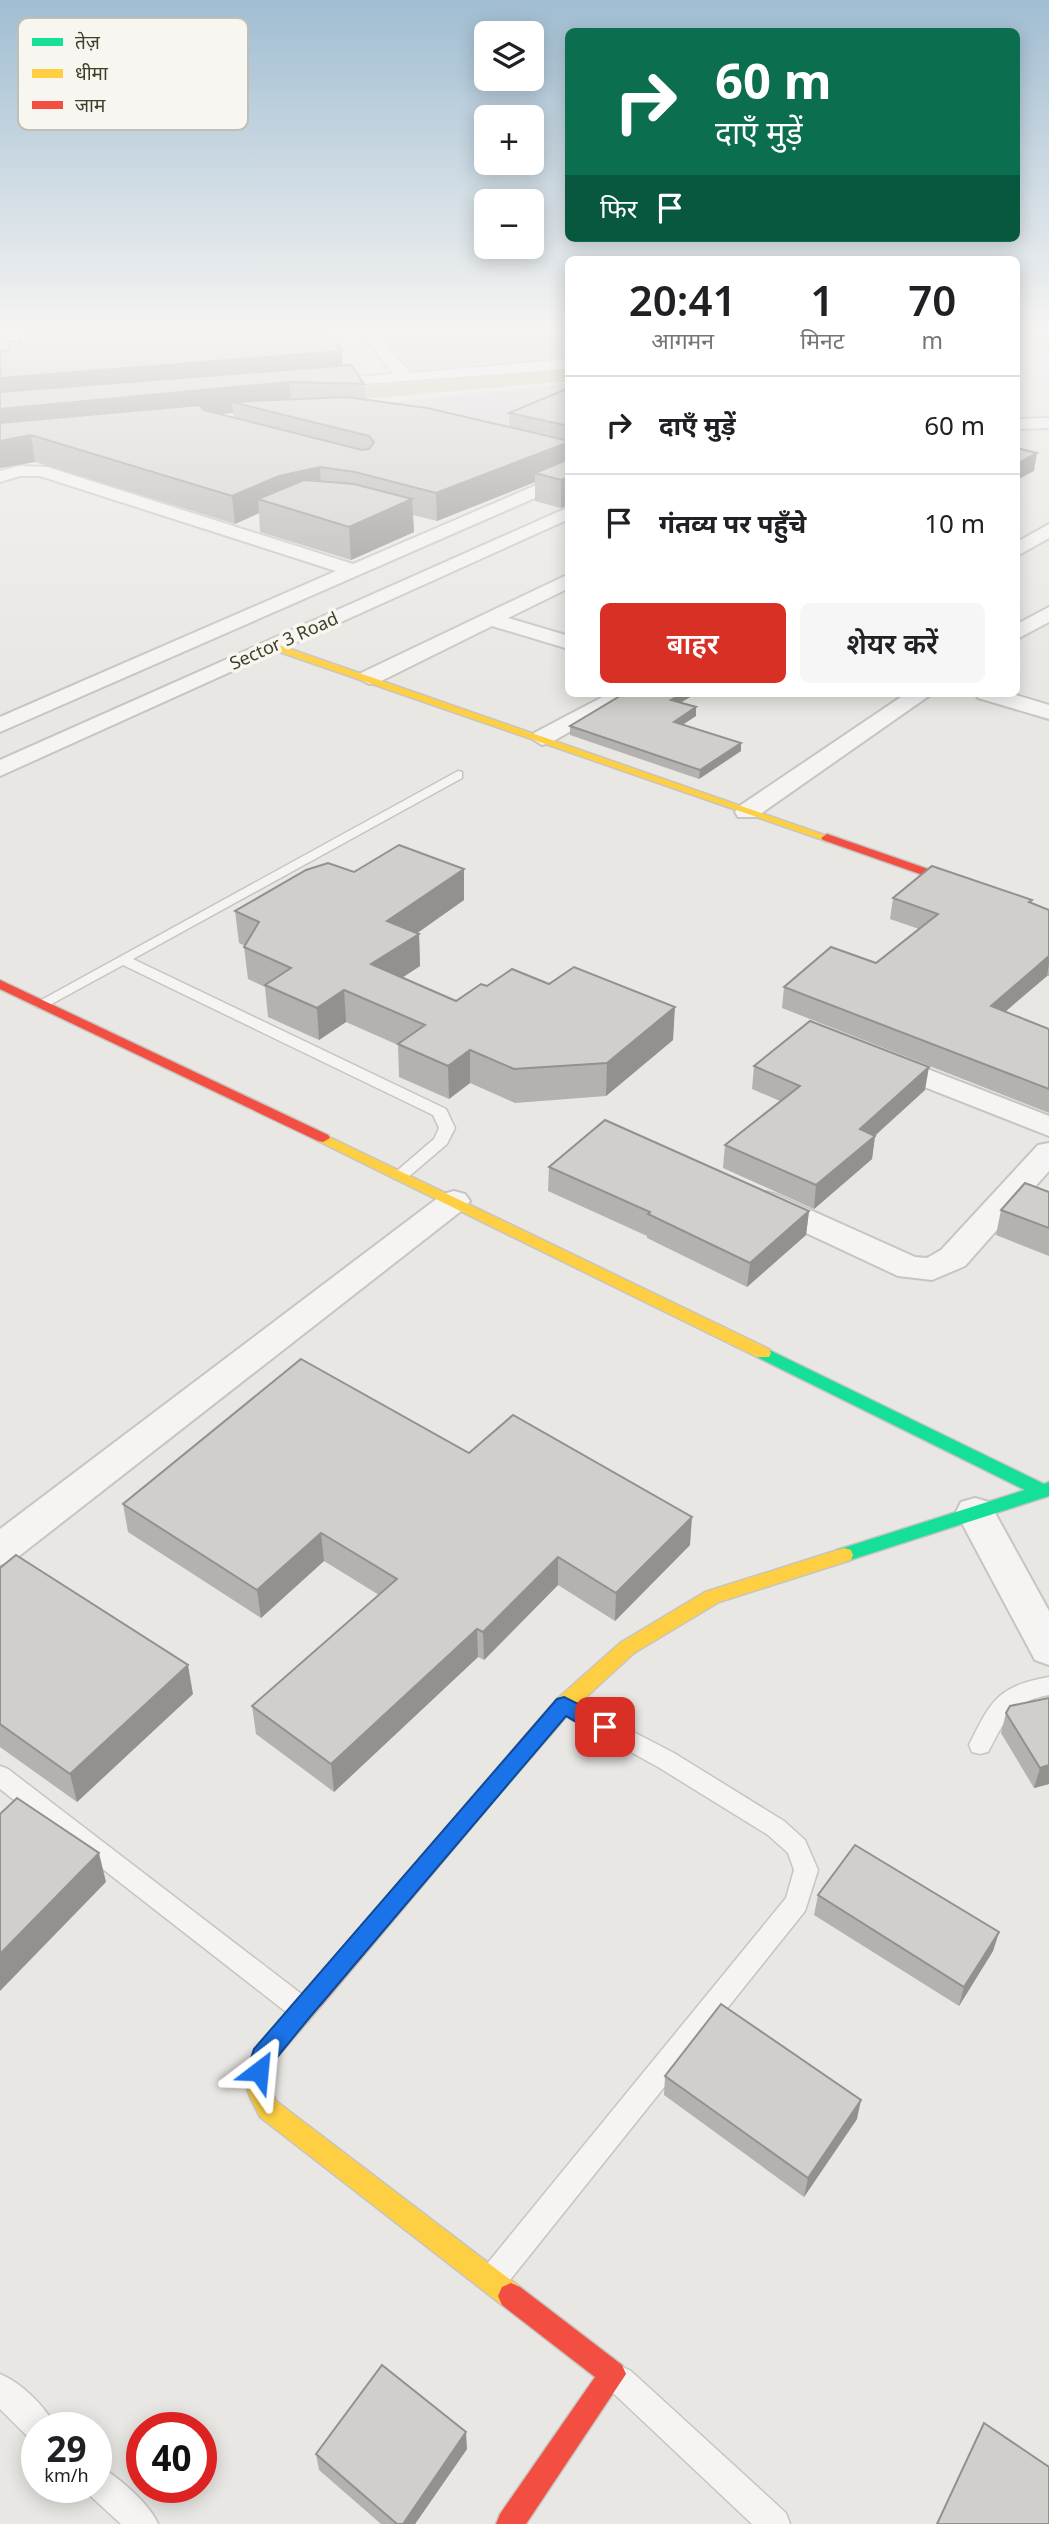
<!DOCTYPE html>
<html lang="hi">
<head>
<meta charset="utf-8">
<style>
  body { margin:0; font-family:"Noto Sans","Noto Sans Devanagari",sans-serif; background:#f6f6f6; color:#202124; height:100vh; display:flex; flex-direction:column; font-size:26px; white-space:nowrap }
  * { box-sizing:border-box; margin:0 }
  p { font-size:23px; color:#757577 }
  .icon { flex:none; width:38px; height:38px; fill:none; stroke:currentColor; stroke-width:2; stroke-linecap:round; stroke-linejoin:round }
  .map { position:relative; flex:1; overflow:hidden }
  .sheet { position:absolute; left:565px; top:256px; width:455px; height:441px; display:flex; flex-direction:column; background:#fff; border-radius:10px; box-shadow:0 4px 18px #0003 }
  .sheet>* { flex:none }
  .top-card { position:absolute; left:565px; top:28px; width:455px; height:214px; border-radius:10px; box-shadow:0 4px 18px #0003; background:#0b6e4f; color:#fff; overflow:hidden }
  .fabs { position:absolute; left:474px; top:21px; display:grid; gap:14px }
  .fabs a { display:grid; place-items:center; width:70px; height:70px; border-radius:10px; background:#fff; box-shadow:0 4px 18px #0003; font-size:35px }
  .speed { position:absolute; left:21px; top:2412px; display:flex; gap:14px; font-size:35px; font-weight:700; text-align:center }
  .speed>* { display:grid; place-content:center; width:91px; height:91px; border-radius:50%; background:#fff; box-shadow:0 4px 18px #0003; line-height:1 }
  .speed small { font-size:18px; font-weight:400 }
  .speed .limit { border:10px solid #d22; background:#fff; color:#111 }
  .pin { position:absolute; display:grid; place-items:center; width:60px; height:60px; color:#fff; margin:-30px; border-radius:14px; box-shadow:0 4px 10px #0006 }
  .me { position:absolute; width:77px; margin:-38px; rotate:29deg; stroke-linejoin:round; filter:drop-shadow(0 0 5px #0008) }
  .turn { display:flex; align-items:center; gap:24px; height:147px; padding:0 35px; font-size:32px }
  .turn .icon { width:91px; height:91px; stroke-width:2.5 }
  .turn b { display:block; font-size:49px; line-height:60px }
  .then { display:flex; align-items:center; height:66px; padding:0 35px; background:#0003; gap:14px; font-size:26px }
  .eta { display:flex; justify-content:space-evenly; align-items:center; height:119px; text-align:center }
  .eta b { font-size:42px; font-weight:600; line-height:49px }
  .button { display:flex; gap:14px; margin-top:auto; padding:14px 35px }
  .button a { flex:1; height:80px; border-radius:10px; background:#d93025; color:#fff; font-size:28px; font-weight:600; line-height:80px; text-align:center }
  .button a+a { background:#f6f6f6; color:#202124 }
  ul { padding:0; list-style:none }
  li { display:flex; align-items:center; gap:21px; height:98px; padding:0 35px; border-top:2px solid #e0e0e0 }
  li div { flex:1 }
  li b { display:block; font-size:26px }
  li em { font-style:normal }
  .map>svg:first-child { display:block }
  .green { fill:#dcd2db }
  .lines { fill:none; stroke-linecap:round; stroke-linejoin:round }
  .canal { fill:#d4cab0; fill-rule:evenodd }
  .lane-casing { stroke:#c6c5c1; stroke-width:3 }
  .street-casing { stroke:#c6c5c1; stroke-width:4 }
  .fast-casing { stroke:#c6c5c1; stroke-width:3 }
  .slow-casing { stroke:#c6c5c1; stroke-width:3 }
  .jam-casing { stroke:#c6c5c1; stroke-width:3 }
  .path { stroke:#c7c6c1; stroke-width:2; stroke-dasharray:2.5 2.5; stroke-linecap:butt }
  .lane { fill:#f5f4f2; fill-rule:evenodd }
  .street { fill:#f5f4f2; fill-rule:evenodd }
  .fast { fill:#16e098; fill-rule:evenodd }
  .slow { fill:#ffcf43; fill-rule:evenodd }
  .jam { fill:#f24e42; fill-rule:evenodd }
  .wall { fill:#b3b2af; fill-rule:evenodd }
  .shaded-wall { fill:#92918e }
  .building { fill:#d0cfcb; stroke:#92918e; stroke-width:2 }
  .route { fill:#1a73e8; stroke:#114b97; stroke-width:2 }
  .labels { text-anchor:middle; stroke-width:7; stroke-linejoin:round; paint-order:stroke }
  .far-street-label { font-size:18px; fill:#423e28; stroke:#f7f6f0 }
  .key { fill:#f7f6f0; stroke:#c1bfb4; stroke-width:2 }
  .key-label { font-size:19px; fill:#423e28 }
</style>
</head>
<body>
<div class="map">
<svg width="1049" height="2524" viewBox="0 0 1049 2524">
  <rect width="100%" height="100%" fill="#e8e7e3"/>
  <!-- green -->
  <g class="green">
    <polygon points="379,331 569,331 569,356 412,370"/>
    <polygon points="1017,331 1049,331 1049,351 1017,342"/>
    <polygon points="569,384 569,454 357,406"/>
  </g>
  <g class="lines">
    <!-- canal -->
    <g class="canal">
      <polygon points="1017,331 1049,331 1049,340 1017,343"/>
      <polygon points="569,369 569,381 305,404 294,398 305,392"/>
    </g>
    <!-- lane casing -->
    <g class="lane-casing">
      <g id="lane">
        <polygon points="458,771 462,772 462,778 133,959 446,1109 455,1128 447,1144 406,1179 394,1179 392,1175 434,1139 439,1128 433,1115 123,965 46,1007 36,1007 34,1004"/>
        <path d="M1049,1677V1695C1010,1702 1006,1719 988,1752L980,1754L972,1752L969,1745C991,1700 998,1686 1049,1677Z"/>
        <polygon points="566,1697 674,1753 784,1821 805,1840 818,1870 805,1911 506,2285 496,2289 486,2285 482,2275 486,2265 786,1898 794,1870 788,1853 768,1835 658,1767 558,1712 555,1706 558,1700"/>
        <polygon points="0,1766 8,1769 308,1999 312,2007 308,2015 299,2019 290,2015 0,1789"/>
        <polygon points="621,2366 631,2371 786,2513 790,2524 752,2524 611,2391 606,2381 611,2371"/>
        <path d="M0,2374C20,2382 47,2407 55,2427H37V2441L29,2438L0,2409Z"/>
        <path d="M96,2465C115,2473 151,2505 158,2524H121L85,2491L84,2487H96Z"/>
      </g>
    </g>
    <!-- street casing -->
    <g class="street-casing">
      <g id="street">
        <polygon points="7,331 21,331 20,334 129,331 122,335 20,342 6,339 4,336"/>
        <polygon points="359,331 374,331 410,373 569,359 569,369 310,388 308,385 316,380 394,374"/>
        <polygon points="1049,418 1049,428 1017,429 1017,419"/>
        <polygon points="19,466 47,467 353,564 569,471 569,483 0,732 0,717 336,571 40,476 20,476 0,482 0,471"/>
        <polygon points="569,507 569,519 0,776 0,760"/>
        <polygon points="1049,524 1049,538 1017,556 1017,542"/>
        <polygon points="569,574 569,588 508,618 569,636 569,649 492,626 377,683 369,684 358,678 361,673"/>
        <polygon points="1049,607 1049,622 1017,639 1017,624"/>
        <polygon points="610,693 637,693 550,743 542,745 531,738 534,733"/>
        <polygon points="907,693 933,693 756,817 738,817 735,812 738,807"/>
        <polygon points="975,693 1009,693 1049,705 1049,719 978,698"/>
        <polygon points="886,1053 1049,1116 1049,1136 876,1068 871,1062 876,1056"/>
        <polygon points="1049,1143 1049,1171 965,1266 932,1280 898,1276 755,1209 750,1202 755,1195 766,1192 777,1195 915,1257 927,1258 941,1250 1038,1145"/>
        <polygon points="454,1191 465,1194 470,1201 465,1208 14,1560 0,1565 0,1529 443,1194"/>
        <polygon points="975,1498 989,1502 1049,1611 1049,1665 1035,1660 956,1512 961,1502"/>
      </g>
    </g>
    <!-- fast casing -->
    <g class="fast-casing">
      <polygon id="fast" points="763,1347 1044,1484 1049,1482 1049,1496 844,1562 837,1560 835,1555 837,1550 1025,1490 757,1357 755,1353 757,1349"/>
    </g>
    <!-- slow casing -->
    <g class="slow-casing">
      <g id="slow">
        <polygon points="268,644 276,644 833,838 827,842 823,840 268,648"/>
        <polygon points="323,1134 769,1349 771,1353 769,1357 757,1357 318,1141 316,1138"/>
        <polygon points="844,1548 851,1550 853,1555 851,1560 719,1602 634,1653 571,1711 490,1805 483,1808 476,1805 473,1799 476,1793 557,1699 620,1643 705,1592"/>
        <path d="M313,1988L321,1992L324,1999L321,2006L273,2062L268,2084L276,2101L520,2287L524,2296L520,2305L511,2309L502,2305L260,2117C245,2087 240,2082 255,2049L305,1992Z"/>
      </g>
    </g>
    <!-- jam casing -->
    <g class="jam-casing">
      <g id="jam">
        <polygon points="827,834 1049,911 1049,919 823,840 821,838"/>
        <polygon points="0,980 328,1135 330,1138 323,1142 318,1141 0,989"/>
        <polygon points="483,1790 490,1793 493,1799 490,1805 321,2006 313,2010 305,2006 302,1999 305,1992 476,1793"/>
        <polygon points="511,2283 520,2287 622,2365 626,2374 526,2524 496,2524 500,2514 595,2377 502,2305 498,2296 502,2287"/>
      </g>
    </g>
    <!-- path -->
    <polyline class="path" points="1017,333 1041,331"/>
    <!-- lane -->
    <use href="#lane" class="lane"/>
    <!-- street -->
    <use href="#street" class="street"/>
    <!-- fast -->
    <use href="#fast" class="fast"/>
    <!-- slow -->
    <use href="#slow" class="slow"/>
    <!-- jam -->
    <use href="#jam" class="jam"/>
  </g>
  <!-- wall -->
  <g class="wall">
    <path d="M38,332L343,365L364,384L365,399L509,427V413L569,388V505L561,508L535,501V482L437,521L413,515L414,532L351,560L260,532L259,513L235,524L35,462L0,468V351L9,350L20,341ZM233,413L234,418L218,414Z"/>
    <polygon points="625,693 697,693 680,703 696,716 682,725 741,743 741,751 699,779 570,735 570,726"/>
    <polygon points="354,872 464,900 417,933 419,934 420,966 402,978 456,1001 487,986 673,1040 606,1096 515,1103 470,1083 449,1099 399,1077 398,1045 346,1022 319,1040 268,1017 265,987 248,979 244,947 245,946 239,943 235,911"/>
    <polygon points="893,898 1031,903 1049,910 1049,976 1047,976 1005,1012 1049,1029 1049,1113 782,1008 784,987 876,963 919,929 890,919"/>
    <polygon points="754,1066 925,1090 875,1136 872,1159 814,1209 723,1168 725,1145 780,1101 752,1089"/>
    <polygon points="549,1167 809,1211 806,1235 747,1287 647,1238 647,1236 548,1191"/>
    <polygon points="1049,1192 1049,1256 996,1235 1001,1210"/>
    <polygon points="469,1453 690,1545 615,1621 558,1585 484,1660 478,1657 334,1792 256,1734 252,1706 379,1595 324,1561 261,1618 128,1532 123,1504"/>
    <polygon points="0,1568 193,1694 77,1802 0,1747"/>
    <polygon points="1049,1698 1049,1784 1034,1788 1001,1733 1006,1713"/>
    <polygon points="818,1895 999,1932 993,1951 959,2006 814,1915"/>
    <polygon points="665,2076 857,2119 804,2197 664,2095"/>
    <polygon points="467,2449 415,2524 381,2524 319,2470 316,2454"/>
  </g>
  <!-- shaded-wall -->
  <g class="shaded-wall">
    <polygon points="342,351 343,375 0,403 0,378"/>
    <polygon points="289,382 291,407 232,402 233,413 0,435 0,409"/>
    <polygon points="31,435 35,462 0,468 0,441"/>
    <polygon points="569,442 569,469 535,473 535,482 437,521 436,493"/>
    <polygon points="1037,453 1034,471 1017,480 1017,464"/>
    <polygon points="320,467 321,494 258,499 259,513 235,524 232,496 279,476"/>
    <polygon points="569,477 569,505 561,508 561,480"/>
    <polygon points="412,499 414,532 351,560 349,527"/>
    <polygon points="683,693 697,693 671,708 671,700"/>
    <polygon points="696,707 696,716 673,731 674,722"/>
    <polygon points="741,743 741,751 699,779 700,770"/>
    <polygon points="464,869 464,900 389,953 387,921"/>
    <polygon points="419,934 420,966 372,997 371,964"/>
    <polygon points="1049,956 1049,964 1047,976 987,1027 991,1006"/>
    <polygon points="344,990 346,1022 319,1040 317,1008"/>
    <polygon points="675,1007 673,1040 606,1096 607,1063"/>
    <polygon points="470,1050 470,1083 449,1099 448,1066"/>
    <polygon points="929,1067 925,1090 863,1146 875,1136 872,1159 814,1209 816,1185 860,1129"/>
    <polygon points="809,1211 806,1235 747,1287 750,1263"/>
    <polygon points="692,1517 690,1545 615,1621 616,1593"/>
    <polygon points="321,1533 324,1561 261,1618 257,1590"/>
    <polygon points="558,1557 558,1585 484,1660 483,1632"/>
    <polygon points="477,1629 478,1657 334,1792 331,1764"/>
    <polygon points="188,1665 193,1694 77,1802 70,1774"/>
    <polygon points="1049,1765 1049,1784 1034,1788 1040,1768"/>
    <polygon points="99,1853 106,1882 0,1991 0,1954"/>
    <polygon points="999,1932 993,1951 959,2006 964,1987"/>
    <polygon points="861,2100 857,2119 804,2197 808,2178"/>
    <polygon points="466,2432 467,2449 415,2524 403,2524"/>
  </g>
  <!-- building -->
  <g class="building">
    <polygon points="39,331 328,331 342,351 0,378 0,351 9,350 8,341 20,341 20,333 38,332"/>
    <polygon points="351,365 364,384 289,382 0,409 0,392"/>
    <polygon points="569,388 569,426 509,413"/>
    <polygon points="346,397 427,408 569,441 569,442 436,493 355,472 320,467 279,476 232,496 31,435 0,441 0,423 200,405 203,410 362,450 369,449 374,442 369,436 232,402"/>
    <polygon points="1017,448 1037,453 1017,464"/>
    <polygon points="569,459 569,477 561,480 535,473"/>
    <polygon points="304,480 354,484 412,499 349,527 258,499"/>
    <polygon points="625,693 683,693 671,700 696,707 674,722 741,743 700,770 570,726"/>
    <polygon points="399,845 464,869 387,921 419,934 371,964 456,1001 481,984 487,986 512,969 549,984 574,967 675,1007 607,1063 514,1069 470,1050 448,1066 398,1044 425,1025 344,990 317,1008 265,985 291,968 244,947 259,922 235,911 306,870 328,863 354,872"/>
    <polygon points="932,866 1032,900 1029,902 1049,910 1049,956 991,1006 1049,1029 1049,1089 784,987 831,947 876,963 938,914 893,898"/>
    <polygon points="810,1021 929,1067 860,1129 875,1136 816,1185 725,1145 800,1086 754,1066"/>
    <polygon points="605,1120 809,1211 750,1263 648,1214 650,1212 549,1167"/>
    <polygon points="1025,1183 1049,1192 1049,1228 1001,1210"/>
    <polygon points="301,1359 469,1453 513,1415 692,1517 616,1593 558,1557 483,1632 477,1629 331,1764 252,1706 397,1579 321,1533 257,1590 123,1504"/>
    <polygon points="16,1555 188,1665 70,1774 0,1724 0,1568"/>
    <polygon points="1049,1698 1049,1765 1040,1768 1006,1713 1010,1706"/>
    <polygon points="17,1798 99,1853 0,1954 0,1814"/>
    <polygon points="855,1845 999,1932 964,1987 818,1895"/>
    <polygon points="721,2004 861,2100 808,2178 665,2076"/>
    <polygon points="382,2365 466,2432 403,2524 397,2524 316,2454"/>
    <polygon points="984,2423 1049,2467 1049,2524 937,2524"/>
  </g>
  <!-- sky -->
  <linearGradient id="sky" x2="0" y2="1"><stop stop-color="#a0bdd2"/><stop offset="0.48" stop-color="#f5f4f2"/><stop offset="1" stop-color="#f5f4f2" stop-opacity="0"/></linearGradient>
  <rect width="1049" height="684" fill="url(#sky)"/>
  <!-- route -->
  <path class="route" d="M564,1697L612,1721L615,1727L612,1733C597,1738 580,1723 566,1716L310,2017L273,2062L268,2079L259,2082L251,2079L247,2071L254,2049L557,1699Z"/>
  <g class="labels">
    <!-- far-street labels -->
    <g class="far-street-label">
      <text transform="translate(284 641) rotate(-24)" y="6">Sector 3 Road</text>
    </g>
  </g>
  <!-- legend -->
  <rect x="18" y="18" width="230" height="112" rx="10" class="key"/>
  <rect x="32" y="38" width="31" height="8" fill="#16e098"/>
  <rect x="32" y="69" width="31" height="9" fill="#ffcf43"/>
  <rect x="32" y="101" width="31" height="8" fill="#f24e42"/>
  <g class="key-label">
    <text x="75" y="49">तेज़</text>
    <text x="75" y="80">धीमा</text>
    <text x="75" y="112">जाम</text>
  </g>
</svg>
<div class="fabs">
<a><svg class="icon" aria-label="layers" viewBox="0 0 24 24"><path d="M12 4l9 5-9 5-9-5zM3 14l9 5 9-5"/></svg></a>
<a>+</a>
<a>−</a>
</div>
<div class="speed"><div>29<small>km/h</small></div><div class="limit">40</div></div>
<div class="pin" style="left:605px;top:1727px;background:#d93025"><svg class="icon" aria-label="arrive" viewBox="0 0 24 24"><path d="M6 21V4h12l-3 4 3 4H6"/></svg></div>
<svg class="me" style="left:259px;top:2071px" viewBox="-20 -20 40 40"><path d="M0-17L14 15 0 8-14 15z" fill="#1a73e8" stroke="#fff" stroke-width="4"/></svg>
<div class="top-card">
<div class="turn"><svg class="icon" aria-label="right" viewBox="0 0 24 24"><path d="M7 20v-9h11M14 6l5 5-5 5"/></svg><div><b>60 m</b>दाएँ मुड़ें</div></div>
<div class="then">फिर<svg class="icon" aria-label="arrive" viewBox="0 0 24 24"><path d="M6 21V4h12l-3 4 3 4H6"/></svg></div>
</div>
<section class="sheet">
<div class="eta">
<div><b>20:41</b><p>आगमन</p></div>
<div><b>1</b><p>मिनट</p></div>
<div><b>70</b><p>m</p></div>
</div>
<ul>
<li><svg class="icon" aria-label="right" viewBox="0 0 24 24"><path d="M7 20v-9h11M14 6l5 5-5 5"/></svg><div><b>दाएँ मुड़ें</b></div><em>60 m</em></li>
<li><svg class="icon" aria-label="arrive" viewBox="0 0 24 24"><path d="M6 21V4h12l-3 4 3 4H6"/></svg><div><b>गंतव्य पर पहुँचे</b></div><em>10 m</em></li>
</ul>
<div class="button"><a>बाहर</a><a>शेयर करें</a></div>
</section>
</div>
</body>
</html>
